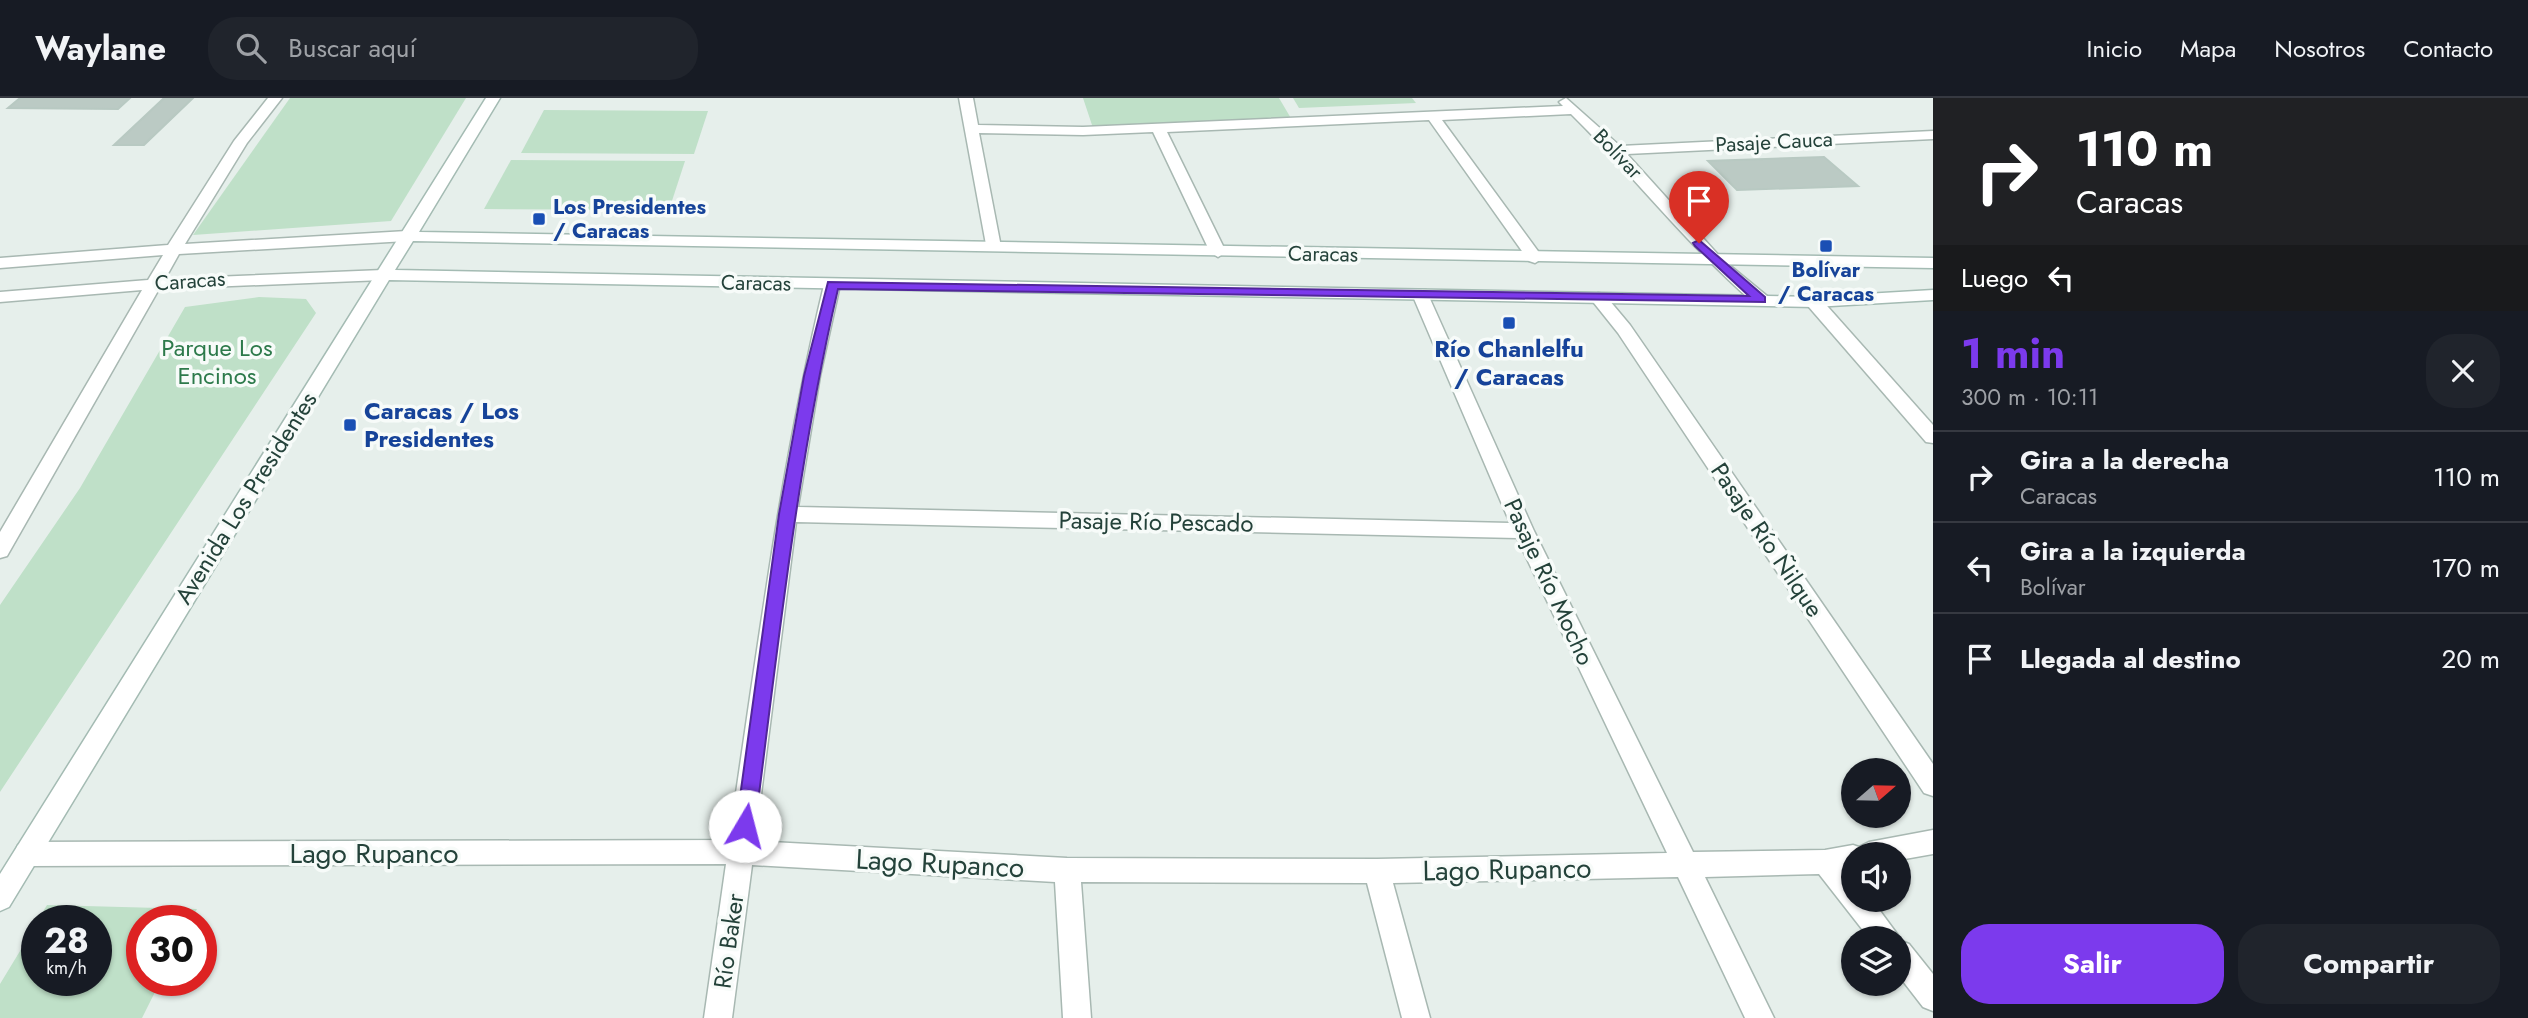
<!DOCTYPE html>
<html lang="es">
<head>
<meta charset="utf-8">
<style>
  body { margin:0; font-family:Jost,sans-serif; background:#20242c; color:#f1f3f6; height:100vh; display:flex; flex-direction:column; font-size:26px; white-space:nowrap }
  * { box-sizing:border-box; margin:0 }
  p { font-size:23px; color:#9ea1a6 }
  .icon { flex:none; width:38px; height:38px; fill:none; stroke:currentColor; stroke-width:2; stroke-linecap:round; stroke-linejoin:round }
  .map { position:relative; flex:1; overflow:hidden }
  .sheet { display:flex; flex-direction:column; background:#171b24; width:595px }
  .sheet>* { flex:none }
  .top-card { background:#202124; color:#fff; overflow:hidden }
  .needle { width:46px; rotate:70deg }
  .fabs { position:absolute; left:1841px; top:660px; display:grid; gap:14px }
  .fabs a { display:grid; place-items:center; width:70px; height:70px; border-radius:50%; background:#171b24; box-shadow:0 2px 5px #0004; font-size:35px }
  .speed { position:absolute; left:21px; top:807px; display:flex; gap:14px; font-size:35px; font-weight:700; text-align:center }
  .speed>* { display:grid; place-content:center; width:91px; height:91px; border-radius:50%; background:#171b24; box-shadow:0 2px 5px #0004; line-height:1 }
  .speed small { font-size:18px; font-weight:400 }
  .speed .limit { border:10px solid #d22; background:#fff; color:#111 }
  .pin { position:absolute; display:grid; place-items:center; width:60px; height:60px; color:#fff; margin:-72px -30px; border-radius:50% 50% 50% 0; rotate:-45deg; box-shadow:0 0 7px #0007 }
  .pin .icon { rotate:45deg }
  .me { position:absolute; width:77px; margin:-38px; rotate:8deg; stroke-linejoin:round; filter:drop-shadow(0 0 5px #0008) }
  .turn { display:flex; align-items:center; gap:24px; height:147px; padding:0 28px; font-size:32px }
  .turn .icon { width:91px; height:91px; stroke-width:2.5 }
  .turn b { display:block; font-size:49px; line-height:60px }
  .then { display:flex; align-items:center; height:66px; padding:0 28px; background:#0003; gap:14px; font-size:26px }
  .round { display:grid; place-items:center; flex:none; width:74px; height:74px; border-radius:28px; background:#20242c }
  .overview { display:flex; align-items:center; justify-content:space-between; height:119px; padding:0 28px }
  h1 { font-size:42px; font-weight:700; line-height:52px; color:#7c3aed }
  .primary-button { display:flex; gap:14px; margin-top:auto; padding:14px 28px }
  .primary-button a { flex:1; height:80px; border-radius:28px; background:#7c3aed; color:#fff; font-size:28px; font-weight:700; line-height:80px; text-align:center }
  .primary-button a+a { background:#20242c; color:#f1f3f6 }
  ul { padding:0; list-style:none }
  li { display:flex; align-items:center; gap:21px; height:91px; padding:0 28px; border-top:2px solid #363941 }
  li div { flex:1 }
  li b { display:block; font-size:26px }
  li em { font-style:normal }
  header { display:flex; align-items:center; gap:42px; box-sizing:border-box; height:98px; padding:0 35px; background:#171b24; border-bottom:2px solid #363941 }
  header strong { font-size:33px }
  nav { display:flex; gap:38px; margin-inline-start:auto; font-size:24px }
  .search { width:490px; height:63px; background:#20242c; display:flex; align-items:center; gap:18px; box-sizing:border-box; padding:0 24px; border-radius:28px; color:#9ea1a6; font-size:26px }
  main { display:flex; flex:1; min-height:0 }
  .map>svg:first-child { display:block }
  .green { fill:#bfe0c8 }
  .building { fill:#bbcac4; stroke:#b8c9c2; stroke-width:2 }
  .lines { fill:none; stroke-linecap:round; stroke-linejoin:round }
  .street-casing { stroke:#a8b8b2; stroke-width:3 }
  .secondary-casing { stroke:#a4bbb3; stroke-width:3 }
  .street { fill:#fff; fill-rule:evenodd }
  .secondary { fill:#fff; fill-rule:evenodd }
  .route { fill:#7c3aed; stroke:#51269a; stroke-width:2 }
  .transit-dot { fill:#1a4fb4; stroke:#f7fbf9; stroke-width:2.5 }
  .labels { text-anchor:middle; stroke-width:7; stroke-linejoin:round; paint-order:stroke }
  .far-street-label { font-size:21px; fill:#24423a; stroke:#f7fbf9 }
  .far-transit-label { font-size:21px; font-weight:bold; fill:#164399; stroke:#f7fbf9; text-anchor:start }
  .park-label { font-size:24px; fill:#2d7a4b; stroke:#f7fbf9 }
  .transit-label { font-size:24px; font-weight:bold; fill:#164399; stroke:#f7fbf9 }
  .street-label { font-size:24px; fill:#24423a; stroke:#f7fbf9 }
  .near-street-label { font-size:28px; fill:#24423a; stroke:#f7fbf9 }
</style>
</head>
<body>
<header>
<strong>Waylane</strong>
<div class="search"><svg class="icon" aria-label="search" viewBox="0 0 24 24"><circle cx="10" cy="10" r="6"/><path d="M15 15l6 6"/></svg>Buscar aquí</div>
<nav><a>Inicio</a><a>Mapa</a><a>Nosotros</a><a>Contacto</a></nav>
</header>
<main>
<div class="map">
<svg width="1933" height="920" viewBox="0 0 1933 920">
  <rect width="100%" height="100%" fill="#e6efeb"/>
  <!-- green -->
  <g class="green">
    <polygon points="290,0 466,0 391,123 193,137"/>
    <polygon points="1083,0 1279,0 1292,22 1093,30"/>
    <polygon points="1293,0 1412,0 1416,5 1299,10"/>
    <polygon points="544,12 708,13 694,56 521,55"/>
    <polygon points="511,62 685,63 669,112 484,111"/>
    <polygon points="259,199 306,201 316,215 0,694 0,507 80,390 185,209"/>
    <polygon points="47,807 197,811 191,822 142,822 142,882 161,882 142,920 0,920 0,886 37,825 37,882 96,882 96,822 38,822"/>
  </g>
  <!-- building -->
  <g class="building">
    <polygon points="20,0 130,0 118,11 8,10"/>
    <polygon points="164,0 193,0 144,47 114,47"/>
    <polygon points="1824,59 1858,88 1737,92 1708,63"/>
  </g>
  <g class="lines">
    <!-- street casing -->
    <g class="street-casing">
      <g id="street">
        <polygon points="268,0 282,0 247,45 185,146 407,133 415,138 407,143 179,156 165,181 383,172 391,177 383,182 159,191 7,458 0,460 0,434 142,192 0,204 0,194 148,182 163,157 0,170 0,160 168,147 234,43"/>
        <path d="M959,0H973L978,27L1083,29L1563,8L1559,4L1566,0L1620,48L1933,33V41L1627,56L1722,161L1767,198V206H1755C1688,148 1634,78 1571,16L1442,22L1543,160L1535,165L1529,163L1429,22L1167,34L1226,154L1218,159L1210,154L1153,34L1083,37L979,35L1001,149L999,152H987Z"/>
        <path d="M832,182L840,187L820,278L798,409L1510,425L1412,196L1414,192H1426L1534,433L1693,754L1825,752L1853,747L1859,749L1869,744L1933,732V756L1899,762V756H1853V771L1848,772L1853,779V802H1872L1900,840L1899,842L1909,846L1933,876V913L1923,909L1899,878V840H1869L1819,776L1705,779L1774,920H1745L1678,779L1393,785L1430,920H1402L1367,785L1081,784L1091,920H1063L1055,784L752,767L732,920H704L726,766L27,768L18,765L14,756L18,747L27,744L729,742C757,556 780,370 824,187ZM796,424L1517,440L1667,755L1377,761L1067,760L755,743Z"/>
        <polygon points="1598,195 1604,196 1630,227 1933,666 1933,698 1924,695 1618,235 1590,200"/>
        <polygon points="1814,199 1820,200 1933,327 1933,345 1926,344 1808,208 1808,200"/>
      </g>
    </g>
    <!-- secondary casing -->
    <g class="secondary-casing">
      <polygon id="secondary" points="486,0 500,0 419,134 1933,160 1933,170 413,143 395,172 1814,199 1933,192 1933,202 1814,209 389,182 9,809 0,813 0,776"/>
    </g>
    <!-- street -->
    <use href="#street" class="street"/>
    <!-- secondary -->
    <use href="#secondary" class="secondary"/>
  </g>
  <!-- route -->
  <path class="route" d="M1699,142L1765,199V204L838,191C797,367 778,548 755,728L752,734L745,737L738,734L736,728L779,416L804,278L828,184L1749,198L1695,148L1693,145Z"/>
  <!-- markers -->
  <g class="transit-dot">
    <rect x="532" y="114" width="14" height="14" rx="3.5"/>
    <rect x="1819" y="141" width="14" height="14" rx="3.5"/>
    <rect x="1502" y="218" width="14" height="14" rx="3.5"/>
    <rect x="343" y="320" width="14" height="14" rx="3.5"/>
  </g>
  <g class="labels">
    <!-- far-street labels -->
    <g class="far-street-label">
      <text transform="translate(1774 44) rotate(-3)" y="7">Pasaje Cauca</text>
      <text transform="translate(1618 56) rotate(46)" y="7">Bolívar</text>
      <text transform="translate(1323 156) rotate(1)" y="7">Caracas</text>
      <text transform="translate(190 183) rotate(-4)" y="7">Caracas</text>
      <text transform="translate(756 185) rotate(1)" y="7">Caracas</text>
    </g>
    <!-- far-transit labels -->
    <g class="far-transit-label">
      <text x="553" y="116">Los Presidentes<tspan x="553" dy="24">/ Caracas</tspan></text>
      <text x="1826" y="179" text-anchor="middle">Bolívar<tspan x="1826" dy="24">/ Caracas</tspan></text>
    </g>
    <!-- park labels -->
    <g class="park-label">
      <text x="217" y="258">Parque Los<tspan x="217" dy="28">Encinos</tspan></text>
    </g>
    <!-- transit labels -->
    <g class="transit-label">
      <text x="1509" y="259">Río Chanlelfu<tspan x="1509" dy="28">/ Caracas</tspan></text>
      <text x="364" y="321" text-anchor="start">Caracas / Los<tspan x="364" dy="28">Presidentes</tspan></text>
    </g>
    <!-- street labels -->
    <g class="street-label">
      <text transform="translate(246 400) rotate(-58)" y="8">Avenida Los Presidentes</text>
      <text transform="translate(1156 424) rotate(1)" y="8">Pasaje Río Pescado</text>
      <text transform="translate(1767 442) rotate(56)" y="8">Pasaje Río Ñilque</text>
      <text transform="translate(1549 484) rotate(65)" y="8">Pasaje Río Mocho</text>
      <text transform="translate(729 843) rotate(-82)" y="8">Río Baker</text>
    </g>
    <!-- near-street labels -->
    <g class="near-street-label">
      <text x="374" y="765">Lago Rupanco</text>
      <text transform="translate(940 765) rotate(3)" y="10">Lago Rupanco</text>
      <text transform="translate(1507 771) rotate(-1)" y="10">Lago Rupanco</text>
    </g>
  </g>
</svg>
<div class="fabs">
<a><svg class="needle" viewBox="-14 -14 28 28"><path d="M0-13l5 13h-10z" fill="#e53935"/><path d="M0 13l5-13h-10z" fill="#9ea1a6"/></svg></a>
<a><svg class="icon" aria-label="sound" viewBox="0 0 24 24"><path d="M4 9h4l5-4v14l-5-4H4zM17 9q2 3 0 6"/></svg></a>
<a><svg class="icon" aria-label="layers" viewBox="0 0 24 24"><path d="M12 4l9 5-9 5-9-5zM3 14l9 5 9-5"/></svg></a>
</div>
<div class="speed"><div>28<small>km/h</small></div><div class="limit">30</div></div>
<div class="pin" style="left:1699px;top:145px;background:#d93025"><svg class="icon" aria-label="arrive" viewBox="0 0 24 24"><path d="M6 21V4h12l-3 4 3 4H6"/></svg></div>
<svg class="me" style="left:745px;top:728px" viewBox="-20 -20 40 40"><circle r="19" fill="#fff"/><path d="M0-13L10 11 0 6-10 11z" fill="#7c3aed"/></svg>
</div>
<section class="sheet">
<div class="top-card">
<div class="turn"><svg class="icon" aria-label="right" viewBox="0 0 24 24"><path d="M7 20v-9h11M14 6l5 5-5 5"/></svg><div><b>110 m</b>Caracas</div></div>
<div class="then">Luego<svg class="icon" aria-label="left" viewBox="0 0 24 24"><path d="M17 20v-9H6M10 6l-5 5 5 5"/></svg></div>
</div>
<div class="overview"><div><h1>1 min</h1><p>300 m · 10:11</p></div><a class="round"><svg class="icon" aria-label="close" viewBox="0 0 24 24"><path d="M6 6l12 12M18 6L6 18"/></svg></a></div>
<ul>
<li><svg class="icon" aria-label="right" viewBox="0 0 24 24"><path d="M7 20v-9h11M14 6l5 5-5 5"/></svg><div><b>Gira a la derecha</b><p>Caracas</p></div><em>110 m</em></li>
<li><svg class="icon" aria-label="left" viewBox="0 0 24 24"><path d="M17 20v-9H6M10 6l-5 5 5 5"/></svg><div><b>Gira a la izquierda</b><p>Bolívar</p></div><em>170 m</em></li>
<li><svg class="icon" aria-label="arrive" viewBox="0 0 24 24"><path d="M6 21V4h12l-3 4 3 4H6"/></svg><div><b>Llegada al destino</b></div><em>20 m</em></li>
</ul>
<div class="primary-button"><a>Salir</a><a>Compartir</a></div>
</section>
</main>
</body>
</html>
